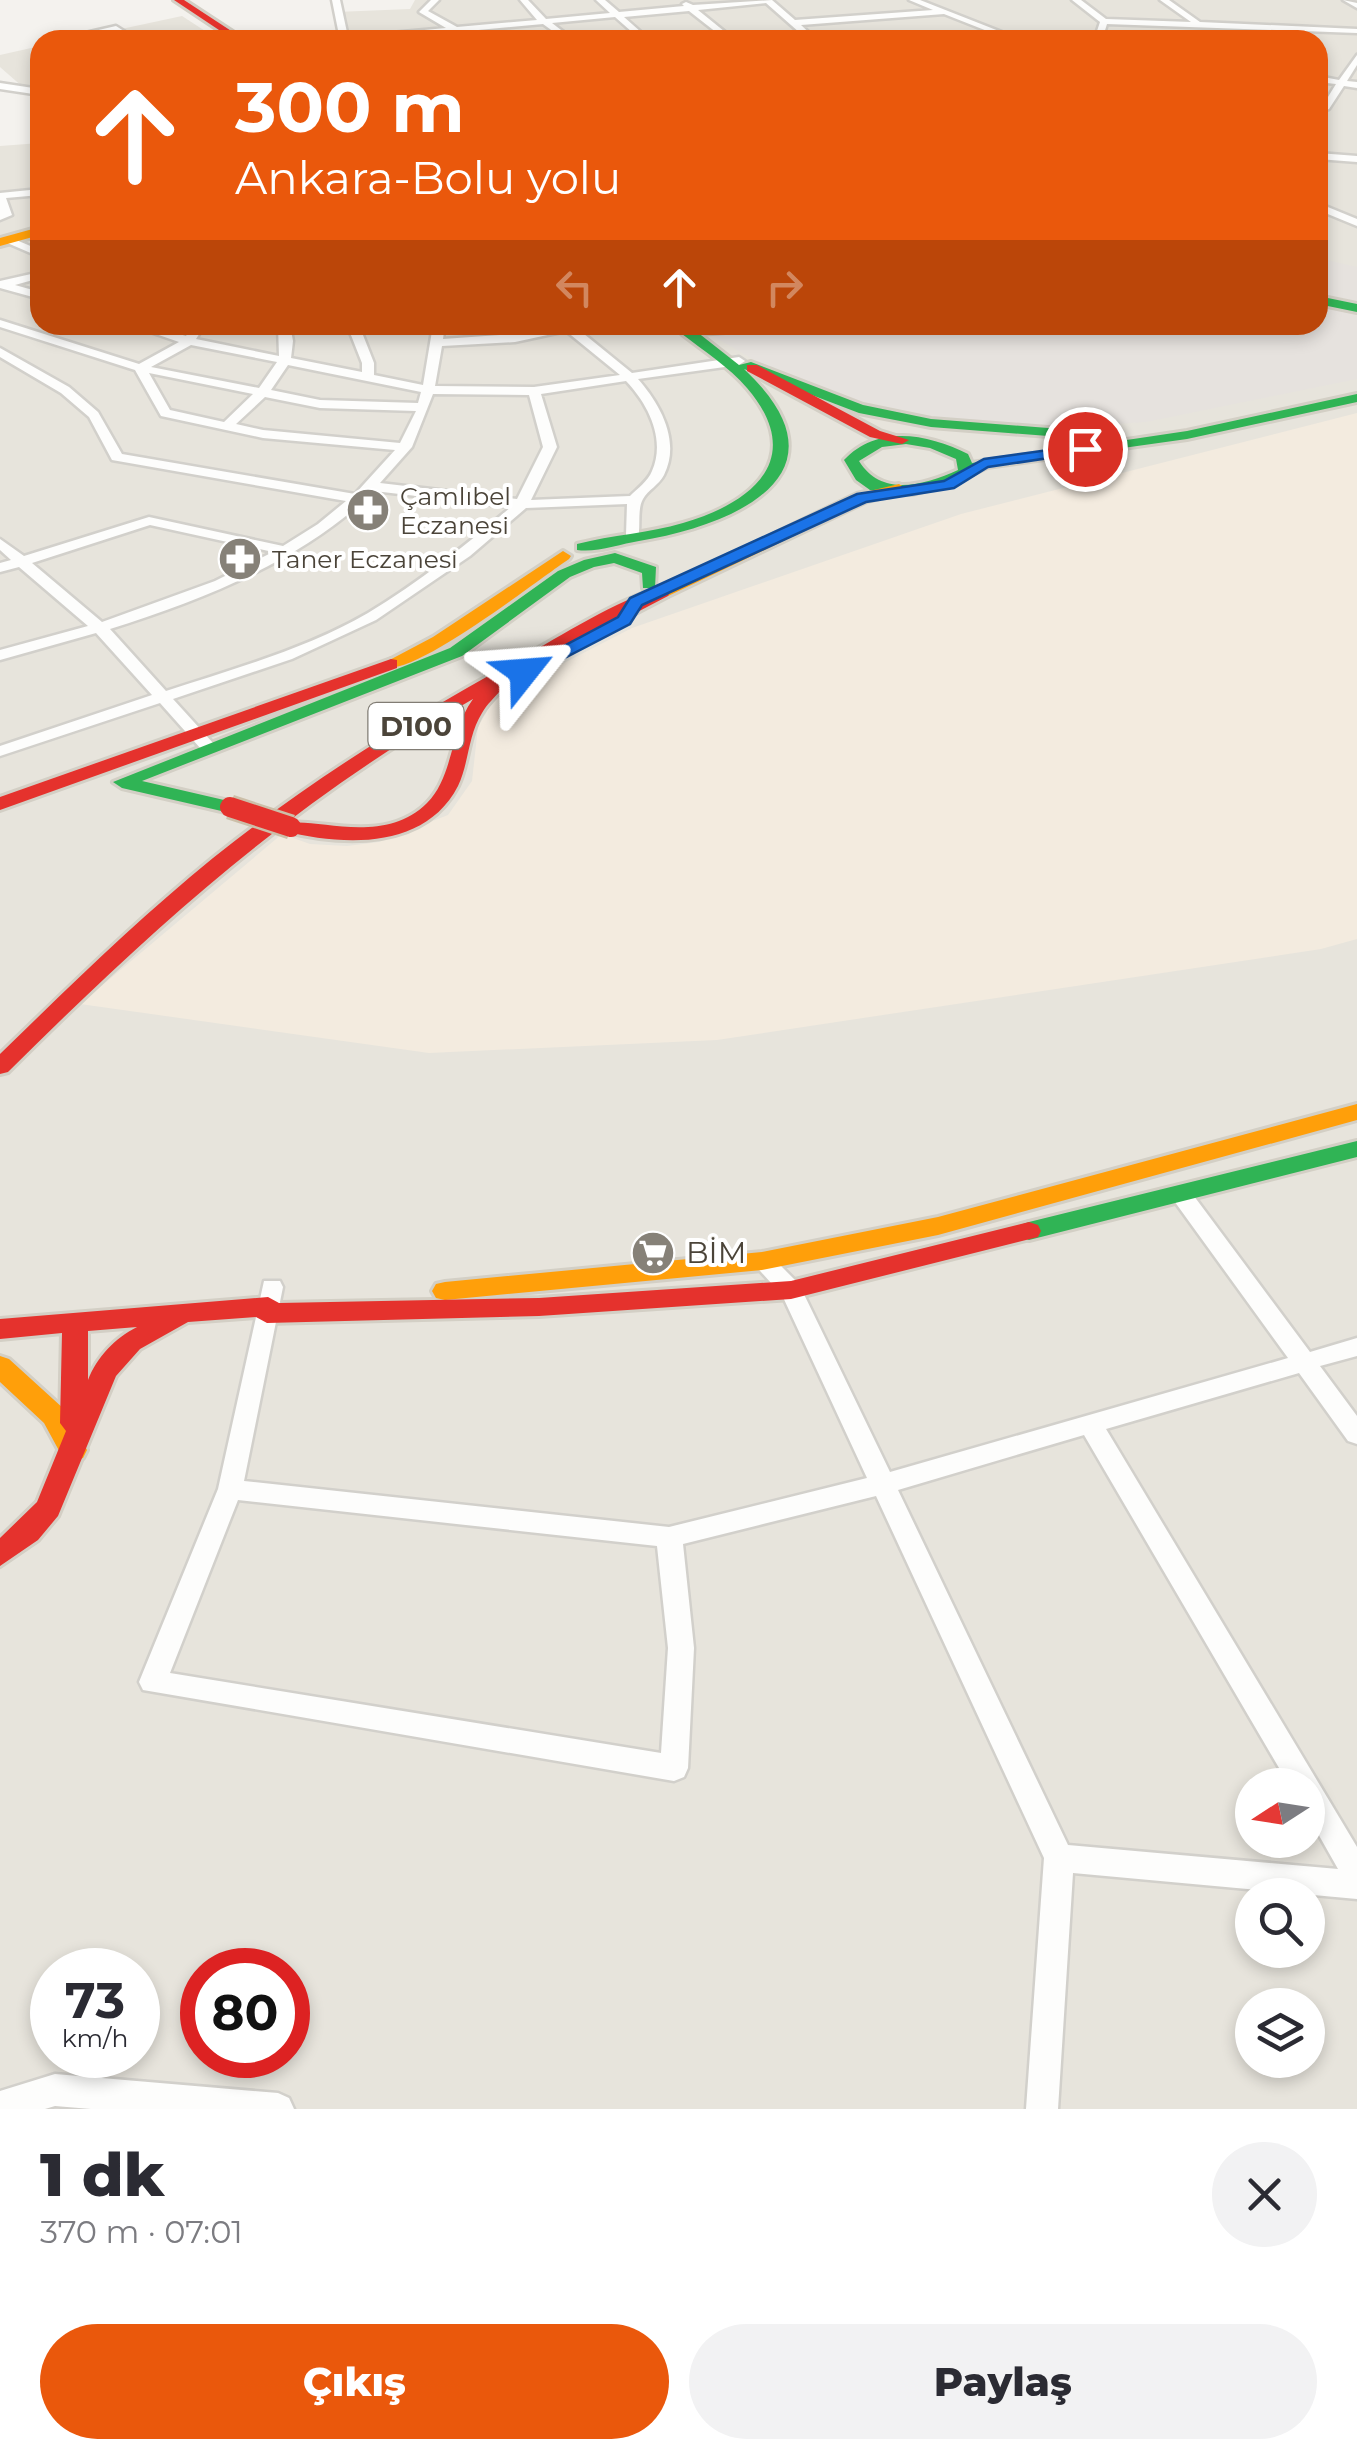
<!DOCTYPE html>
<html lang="tr">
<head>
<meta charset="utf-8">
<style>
  body { margin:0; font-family:Montserrat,sans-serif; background:#f2f2f3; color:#2b2b33; height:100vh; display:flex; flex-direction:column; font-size:38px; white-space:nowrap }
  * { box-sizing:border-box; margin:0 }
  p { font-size:32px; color:#7c7c81 }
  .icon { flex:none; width:55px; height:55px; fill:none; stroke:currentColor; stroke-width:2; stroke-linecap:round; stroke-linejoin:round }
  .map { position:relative; height:2109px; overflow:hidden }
  .panel { display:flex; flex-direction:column; background:#fff; flex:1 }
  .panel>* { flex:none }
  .guide { position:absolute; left:30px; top:30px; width:1298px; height:305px; border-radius:30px; box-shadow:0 5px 15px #0003; background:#ea580c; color:#fff; overflow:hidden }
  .needle { width:65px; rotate:258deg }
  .tools { position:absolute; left:1235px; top:1768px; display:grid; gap:20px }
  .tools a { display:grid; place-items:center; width:90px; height:90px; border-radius:50%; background:#fff; box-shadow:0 5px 15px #0003; font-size:50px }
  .speed { position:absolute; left:30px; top:1948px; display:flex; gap:20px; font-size:50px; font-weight:700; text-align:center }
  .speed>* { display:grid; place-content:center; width:130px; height:130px; border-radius:50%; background:#fff; box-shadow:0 5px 15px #0003; line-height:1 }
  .speed small { font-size:25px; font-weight:400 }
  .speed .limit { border:15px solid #d22; background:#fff; color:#111 }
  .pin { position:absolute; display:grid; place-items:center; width:85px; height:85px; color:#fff; margin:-42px; border:5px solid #fff; border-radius:50%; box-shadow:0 2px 10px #0007 }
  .me { position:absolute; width:110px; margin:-55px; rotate:62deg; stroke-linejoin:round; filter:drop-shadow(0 0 8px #0008) }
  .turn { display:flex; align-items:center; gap:35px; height:210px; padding:0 40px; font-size:45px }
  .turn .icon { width:130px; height:130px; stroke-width:2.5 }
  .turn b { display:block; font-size:70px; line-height:85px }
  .lanes { display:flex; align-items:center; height:95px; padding:0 40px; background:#0003; justify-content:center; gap:50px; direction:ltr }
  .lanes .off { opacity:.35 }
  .round { display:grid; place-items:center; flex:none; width:105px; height:105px; border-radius:52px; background:#f2f2f3 }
  .overview { display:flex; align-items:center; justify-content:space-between; height:170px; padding:0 40px }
  h1 { font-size:60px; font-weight:800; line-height:75px }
  .primary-button { display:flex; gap:20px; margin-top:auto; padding:20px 40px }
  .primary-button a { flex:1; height:115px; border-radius:60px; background:#ea580c; color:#fff; font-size:40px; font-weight:800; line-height:115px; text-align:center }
  .primary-button a+a { background:#f2f2f3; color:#2b2b33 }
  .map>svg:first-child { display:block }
  .residential { fill:#e7e4dc; fill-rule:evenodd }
  .commercial { fill:#f3ebdf }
  .industrial { fill:#e6e2de }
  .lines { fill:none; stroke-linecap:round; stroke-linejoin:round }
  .street-casing { stroke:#d2d0cb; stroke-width:5 }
  .fast-casing { stroke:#d3cfc5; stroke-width:6 }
  .slow-casing { stroke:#d3cfc5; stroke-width:6 }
  .jam-casing { stroke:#d3cfc5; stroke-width:6 }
  .street { fill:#fdfdfc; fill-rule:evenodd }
  .fast { fill:#30b455; fill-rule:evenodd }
  .slow { fill:#ff9f0a; fill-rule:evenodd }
  .jam { fill:#e5322d; fill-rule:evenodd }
  .jam-bridge-casing { stroke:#ccbfa9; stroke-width:25; stroke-linecap:butt }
  .jam-bridge { stroke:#e5322d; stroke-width:20 }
  .route { fill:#1a73e8; stroke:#114b97; stroke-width:2.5 }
  .labels { text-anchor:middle; stroke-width:8; stroke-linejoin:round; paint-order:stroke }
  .far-poi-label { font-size:25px; fill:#4b4439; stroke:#fff; text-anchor:start }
  .shield { fill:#fff; stroke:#817c74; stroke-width:2.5 }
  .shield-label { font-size:28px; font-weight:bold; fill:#4b4439 }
  .poi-label { font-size:30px; fill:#4b4439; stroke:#fff; text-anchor:start }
</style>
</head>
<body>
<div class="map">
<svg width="1357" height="2109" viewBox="0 0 1357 2109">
  <rect width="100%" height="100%" fill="#f4f2ee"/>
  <!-- residential -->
  <g class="residential">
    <path d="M415,0H1357V2109H0V146L40,143V325H1318V40H340L336,12L410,9ZM1252,1785H1308V1840H1252ZM1252,1895H1308V1950H1252ZM52,1970H138V2055H52ZM202,1970H288V2055H202ZM1252,2005H1308V2060H1252Z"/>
    <polygon points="182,16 219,40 70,40"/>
    <polygon points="40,46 40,102 0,67 0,55"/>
  </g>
  <!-- commercial -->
  <polygon class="commercial" points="1357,413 1357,939 1321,949 717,1040 429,1053 80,1004 282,834 310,844 347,846 379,842 448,815 472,781 478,727 494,699 632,628 961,514"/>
  <!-- industrial -->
  <polygon class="industrial" points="1318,258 1357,267 1357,379 1146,422 1051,428 950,420 856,400 778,374 694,325 1318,325"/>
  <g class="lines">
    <!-- street casing -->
    <g class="street-casing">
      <g id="street">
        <polygon points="332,0 340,0 348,37 446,28 419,12 431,0 439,0 428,11 457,27 537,20 520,0 528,0 546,19 610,13 596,0 605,0 619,12 684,6 682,4 686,2 693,5 772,0 795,20 933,10 909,0 920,0 1022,40 1010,40 944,14 801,25 817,40 808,40 766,3 698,10 735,40 726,40 689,11 624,17 650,40 641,40 615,17 552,23 574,40 565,40 543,24 372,40 340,40"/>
        <polygon points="1072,0 1081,0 1106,19 1191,22 1160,0 1169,0 1200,22 1357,29 1357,33 1107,24 1102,40 1094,40 1100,22"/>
        <polygon points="1343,0 1357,3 1357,8"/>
        <polygon points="116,26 138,40 128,40 115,31 55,40"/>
        <polygon points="40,41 40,50 36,47"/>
        <polygon points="1357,55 1357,65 1347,81 1357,82 1357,88 1344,86 1329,109 1318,113 1318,107 1323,105 1336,84 1318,82 1318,76 1339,80"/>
        <polygon points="0,83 40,89 40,95 0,89"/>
        <polygon points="1318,153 1357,156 1357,162 1318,159"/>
        <polygon points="40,189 40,195 6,198 12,215 0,220 0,193"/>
        <polygon points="1318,203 1357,219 1357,226 1318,210"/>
        <polygon points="9,237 40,250 40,257 5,242 4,240"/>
        <polygon points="40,272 40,278 15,285 40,292 40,299 0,288 0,281"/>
        <path d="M0,320L139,364L179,342L130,325H148L186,336L193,325H205L196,339L279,356L278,325H290L293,341L291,358L362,372V363L347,325H359L374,363V375L423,385L433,325H445L443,339L515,334L573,325L632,373L739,357L745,361L739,365L638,379C660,404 681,441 664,475C659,485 648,490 643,499C637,509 641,527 638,538L626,535L627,504L526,508L470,556L376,620L292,659L173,699L213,743V749H201L160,703L0,756V746L152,695L96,633L0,660V650L88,626L19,567L0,572V563L11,560L0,550V539L24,556L149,517L283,546L318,524L346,501L112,460L89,417L61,393L0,357V348L69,387L98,412L122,454L355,494L395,450L263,438L161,416L135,370L0,327ZM566,331L620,375L534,387L435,386L442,346L515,342ZM191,345L277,362L259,388L151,367ZM288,365L421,392L418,403L320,400L271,390ZM149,373L253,394L224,422L170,410ZM626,381C648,404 666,439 652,471C648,481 637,489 630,496L531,500L557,447L541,394ZM433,394L529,395L543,447L517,499L380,483L412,447ZM265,397L320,408L416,411L400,443L263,430L236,424ZM374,491L511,507C466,545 419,582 368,613C306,649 233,669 166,691L110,629C204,600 305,559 374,491ZM150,525L273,552L215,581L102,622L32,563Z"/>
        <path d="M1180,1186L1188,1188L1310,1352L1357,1338V1356L1320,1366L1357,1416V1444L1348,1441L1299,1373L1106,1429L1357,1847V1899L1073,1873L1058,2109H1026L1044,1858L876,1496L683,1544L694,1648L688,1768L684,1777L674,1781L143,1690L139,1682L218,1489L264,1281H280L283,1287L244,1481L669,1527L867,1478L782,1295L751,1261L754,1255H770L799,1284L890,1472L1288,1358L1172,1198L1169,1193L1172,1188ZM1084,1435L1289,1785H1308V1816L1338,1869L1068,1845L898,1490ZM238,1500L657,1546L668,1648L661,1753L170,1673Z"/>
        <polygon points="55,2074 278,2093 289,2098 294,2109 91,2109 55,2106 45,2109 0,2109 0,2091"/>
      </g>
    </g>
    <!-- fast casing -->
    <g class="fast-casing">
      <g id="fast">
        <polygon points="1318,296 1357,304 1357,312 1318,304"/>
        <path d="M682,328H692L739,365L751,362L863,405L931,419L1074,430L1081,434L1074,438L931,427L859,413L744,369C855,473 736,525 639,541C620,544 596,553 577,550V544C612,535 649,533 683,523C753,503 807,458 747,388C729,367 704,351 682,334Z"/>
        <path d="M1357,394V402L1187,439L987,467L956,482L912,494L870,490L856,480L844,460C878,424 928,434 968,454L972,463L1187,431ZM906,444L930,448L956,459L958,470C924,485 882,498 859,461L882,447Z"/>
        <polygon points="615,553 656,567 655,588 643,588 642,573 614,563 594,567 570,577 462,656 142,781 237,803 240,807 237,811 230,813 122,788 113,782 450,648 558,571 584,560"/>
        <polygon points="1357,1141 1357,1157 1029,1240 1020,1237 1017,1231 1020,1225 1029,1222"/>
      </g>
    </g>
    <!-- slow casing -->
    <g class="slow-casing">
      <g id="slow">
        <polygon points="40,227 40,235 0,246 0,238"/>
        <polygon points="771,325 764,329 687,335 680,331 713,325"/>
        <polygon points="899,484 907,489 904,492 867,501 668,596 656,596 654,592 857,494"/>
        <path d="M563,551L571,556L569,559C535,582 419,673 385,668L382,664L433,637Z"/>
        <polygon points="1357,1104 1357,1120 938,1235 762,1270 445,1300 436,1298 432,1291 436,1284 445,1282 762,1252 938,1217"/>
        <polygon points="0,1356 9,1359 64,1409 87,1450 83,1458 73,1461 63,1458 44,1423 0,1382"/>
      </g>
    </g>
    <!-- jam casing -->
    <g class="jam-casing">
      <g id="jam">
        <polygon points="174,0 184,0 245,40 234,40"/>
        <polygon points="747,365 757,365 880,431 909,440 902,444 870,437 747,371"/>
        <path d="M662,587L670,592L668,596L498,685L502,689C495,697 487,704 482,713C468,735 469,763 458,786C425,850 344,846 284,831L281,827C300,810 379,851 427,803C454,776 450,730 473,699C291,803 156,925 8,1072L0,1074V1054C69,987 138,919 213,858C308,782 412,717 519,659C563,635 615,601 662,587Z"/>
        <polygon points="391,659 397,660 397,668 0,810 0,797"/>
        <path d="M1029,1222L1038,1225L1041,1231L1038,1237L791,1299L539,1316L267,1323L256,1317L188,1322L140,1349L116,1376L58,1516L38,1540L0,1566V1538L37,1502L66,1431L60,1423L62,1333L0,1339V1319L268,1297L279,1303L539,1298L791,1281ZM137,1327C115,1338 97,1357 88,1380V1331Z"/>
      </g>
    </g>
    <!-- street -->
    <use href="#street" class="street"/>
    <!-- fast -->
    <use href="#fast" class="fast"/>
    <!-- slow -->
    <use href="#slow" class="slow"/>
    <!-- jam -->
    <use href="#jam" class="jam"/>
    <!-- jam-bridge casing -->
    <g class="jam-bridge-casing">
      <polyline id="jam-bridge" points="230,807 291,827"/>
    </g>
    <!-- jam-bridge -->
    <use href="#jam-bridge" class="jam-bridge"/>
  </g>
  <!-- route -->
  <polygon class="route" points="1085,445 1090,446 1090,452 988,467 954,488 866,502 642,605 630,624 530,676 515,672 618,617 630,598 857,494 944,481 984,459"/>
  <!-- icons -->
  <defs>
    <g id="pharmacy-disc" transform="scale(2.25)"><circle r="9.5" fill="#868178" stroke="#fff"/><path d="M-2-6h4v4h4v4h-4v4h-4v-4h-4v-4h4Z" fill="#fff"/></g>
    <g id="supermarket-disc" transform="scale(2.25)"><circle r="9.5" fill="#868178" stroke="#fff"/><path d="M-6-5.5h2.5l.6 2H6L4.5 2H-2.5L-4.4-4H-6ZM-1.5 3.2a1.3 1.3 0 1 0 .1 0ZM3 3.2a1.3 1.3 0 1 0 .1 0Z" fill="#fff"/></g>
  </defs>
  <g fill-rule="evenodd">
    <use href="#pharmacy-disc" x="368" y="510"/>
    <use href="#pharmacy-disc" x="240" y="559"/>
    <use href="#supermarket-disc" x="653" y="1253"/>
  </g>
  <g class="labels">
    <!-- far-poi labels -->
    <g class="far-poi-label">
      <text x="400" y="505">Çamlıbel<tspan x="400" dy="29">Eczanesi</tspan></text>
      <text x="272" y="568">Taner Eczanesi</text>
    </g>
    <!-- shield labels -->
    <rect class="shield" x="368.5" y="703" width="95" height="46" rx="8"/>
    <g class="shield-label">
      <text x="416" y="736">D100</text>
    </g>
    <!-- poi labels -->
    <g class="poi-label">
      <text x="686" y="1263">BİM</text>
    </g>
  </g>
</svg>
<div class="tools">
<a><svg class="needle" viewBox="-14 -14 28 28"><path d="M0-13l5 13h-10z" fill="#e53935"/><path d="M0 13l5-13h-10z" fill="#7c7c81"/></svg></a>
<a><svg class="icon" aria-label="search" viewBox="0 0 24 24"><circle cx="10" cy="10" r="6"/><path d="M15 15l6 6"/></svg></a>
<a><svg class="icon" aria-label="layers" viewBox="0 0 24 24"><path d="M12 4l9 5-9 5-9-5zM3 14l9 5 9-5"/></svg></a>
</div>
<div class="speed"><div>73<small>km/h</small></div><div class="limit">80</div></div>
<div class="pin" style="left:1085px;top:449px;background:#d93025"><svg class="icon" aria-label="arrive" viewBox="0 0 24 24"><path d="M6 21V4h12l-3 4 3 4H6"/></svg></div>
<svg class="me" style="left:524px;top:672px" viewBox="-20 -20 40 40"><path d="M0-17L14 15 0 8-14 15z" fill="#1a73e8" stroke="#fff" stroke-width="4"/></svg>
<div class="guide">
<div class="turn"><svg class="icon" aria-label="ahead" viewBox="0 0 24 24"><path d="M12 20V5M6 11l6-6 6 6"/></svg><div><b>300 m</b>Ankara-Bolu yolu</div></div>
<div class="lanes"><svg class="icon off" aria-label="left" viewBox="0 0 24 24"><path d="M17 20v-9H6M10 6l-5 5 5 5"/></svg><svg class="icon" aria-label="ahead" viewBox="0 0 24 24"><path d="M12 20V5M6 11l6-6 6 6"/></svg><svg class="icon off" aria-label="right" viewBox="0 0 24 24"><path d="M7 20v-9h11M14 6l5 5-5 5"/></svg></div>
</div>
</div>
<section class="panel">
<div class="overview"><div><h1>1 dk</h1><p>370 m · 07:01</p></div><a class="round"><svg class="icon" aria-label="close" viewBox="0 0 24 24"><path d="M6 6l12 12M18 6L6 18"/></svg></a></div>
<div class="primary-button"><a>Çıkış</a><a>Paylaş</a></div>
</section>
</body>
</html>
